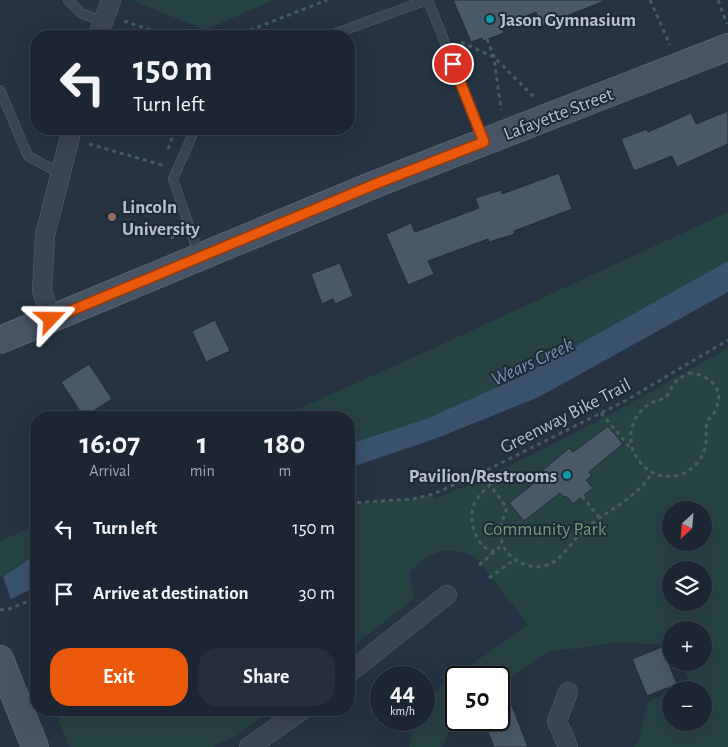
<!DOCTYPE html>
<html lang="en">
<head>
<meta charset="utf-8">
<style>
  body { margin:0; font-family:"Alegreya Sans",sans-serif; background:#252e3a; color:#f1f3f6; height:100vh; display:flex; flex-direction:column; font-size:19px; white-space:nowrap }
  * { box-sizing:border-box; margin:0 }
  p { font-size:16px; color:#a0a5ac }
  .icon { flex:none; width:28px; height:28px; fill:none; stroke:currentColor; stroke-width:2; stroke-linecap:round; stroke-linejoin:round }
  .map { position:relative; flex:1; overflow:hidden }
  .details { position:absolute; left:30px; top:411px; width:325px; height:305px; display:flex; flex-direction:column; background:#1c2632; border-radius:20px; box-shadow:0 5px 20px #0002,0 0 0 1px #3a434d }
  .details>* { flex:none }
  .guide { position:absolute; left:30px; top:30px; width:325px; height:105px; border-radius:20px; box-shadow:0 5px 20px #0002,0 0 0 1px #3a434d; background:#1c2632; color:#f1f3f6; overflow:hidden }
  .needle { width:32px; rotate:206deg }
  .buttons { position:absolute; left:662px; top:501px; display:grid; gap:10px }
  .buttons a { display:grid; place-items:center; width:50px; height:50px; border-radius:50%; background:#1c2632; box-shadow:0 5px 20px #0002,0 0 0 1px #3a434d; font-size:25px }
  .speed { position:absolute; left:370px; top:666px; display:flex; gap:10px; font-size:25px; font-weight:700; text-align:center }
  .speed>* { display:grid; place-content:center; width:65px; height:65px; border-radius:50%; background:#1c2632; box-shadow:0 5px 20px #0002,0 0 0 1px #3a434d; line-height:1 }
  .speed small { font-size:12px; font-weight:400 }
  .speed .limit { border:2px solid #111; border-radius:8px; background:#fff; color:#111 }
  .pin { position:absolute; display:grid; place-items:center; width:42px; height:42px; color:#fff; margin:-21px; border:2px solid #fff; border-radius:50%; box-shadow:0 1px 5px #0007 }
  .me { position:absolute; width:55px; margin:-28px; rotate:67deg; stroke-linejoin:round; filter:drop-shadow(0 0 4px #0008) }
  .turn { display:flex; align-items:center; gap:18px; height:105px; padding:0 20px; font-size:22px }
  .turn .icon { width:65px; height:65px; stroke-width:2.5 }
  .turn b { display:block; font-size:35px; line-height:42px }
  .eta { display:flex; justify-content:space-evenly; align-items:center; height:85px; text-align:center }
  .eta b { font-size:30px; font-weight:600; line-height:35px }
  .action { display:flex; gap:10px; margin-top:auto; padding:10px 20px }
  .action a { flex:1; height:58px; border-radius:20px; background:#ea580c; color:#fff; font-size:20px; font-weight:600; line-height:58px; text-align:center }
  .action a+a { background:#252e3a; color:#f1f3f6 }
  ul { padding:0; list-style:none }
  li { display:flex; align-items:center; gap:15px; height:65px; padding:0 20px }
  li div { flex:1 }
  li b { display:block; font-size:19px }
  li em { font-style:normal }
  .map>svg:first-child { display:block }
  .green { fill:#274243; fill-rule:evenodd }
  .water { fill:#3a526b }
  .building { fill:#495968; stroke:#202c39 }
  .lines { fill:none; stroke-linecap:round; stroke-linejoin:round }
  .lane-casing { stroke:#58636f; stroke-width:10 }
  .street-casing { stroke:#58636f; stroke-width:20 }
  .secondary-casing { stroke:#58636f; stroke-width:28 }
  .path { stroke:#465e60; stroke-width:3; stroke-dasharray:4 4; stroke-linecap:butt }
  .lane { stroke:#3a4552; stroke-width:9 }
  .street { stroke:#3a4552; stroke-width:19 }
  .secondary { stroke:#475465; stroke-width:26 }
  .route-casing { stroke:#983908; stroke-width:12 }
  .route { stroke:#ea580c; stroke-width:9 }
  .culture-dot { fill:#0f9aa8; stroke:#1e2a37; stroke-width:2 }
  .education-dot { fill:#8d6e63; stroke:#1e2a37; stroke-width:2 }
  .labels { text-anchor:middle; stroke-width:4; stroke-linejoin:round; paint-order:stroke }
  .poi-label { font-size:19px; font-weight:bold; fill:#b7c0cc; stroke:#1e2a37; text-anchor:start }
  .street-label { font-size:19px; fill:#b7c0cc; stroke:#1e2a37 }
  .park-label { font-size:19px; fill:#6d9d75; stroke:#1e2a37 }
  .water-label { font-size:20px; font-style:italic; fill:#7693af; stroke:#1e2a37 }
</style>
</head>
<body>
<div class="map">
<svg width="728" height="747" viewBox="0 0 728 747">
  <rect width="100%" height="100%" fill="#253342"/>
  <!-- green -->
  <g class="green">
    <polygon points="132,0 274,0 205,30"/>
    <polygon points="728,212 728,261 520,377 426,419 349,444 349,418 278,418 425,352"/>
    <path d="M728,348V747H634L638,742L648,702L671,690V722H704V690H672L689,682L682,663L704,662V630H671V646L621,642L548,652L499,685V678H456V717L442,747H409L413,722L415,720H424V709L444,683L528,625C516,609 504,594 492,579C487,573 483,566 478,561C455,541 427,551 410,572L414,599L349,649V503L412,499L433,494L434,499C536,457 632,403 728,348ZM671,510H704V542H671ZM671,570H704V602H671Z"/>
    <polygon points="36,525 36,557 28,560 3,577 0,576 0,541"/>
    <polygon points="56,710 270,710 239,734 212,747 70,747 54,711"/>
  </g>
  <!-- water -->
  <g class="water">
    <polygon points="728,261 728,292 539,397 437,438 349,468 349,444 426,419 520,377"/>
    <polygon points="36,557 36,587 11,599 3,577 28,560"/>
  </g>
  <!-- building -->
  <g class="building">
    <polygon points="453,0 604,0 604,1 542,26 536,12 502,26 504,33 483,41 482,38 471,42"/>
    <polygon points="728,111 728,144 677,167 672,156 634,171 621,139 647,129 648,132 691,113 696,124"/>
    <polygon points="559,173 572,209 514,231 515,234 489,242 488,239 428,261 434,274 408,285 386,234 411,223 415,232 479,208 475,198 501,190 502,194"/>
    <polygon points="340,263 353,296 335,304 333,299 322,304 311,274"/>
    <polygon points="215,320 230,351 206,362 192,331"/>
    <polygon points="89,364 112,399 84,417 61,382"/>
    <polygon points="608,426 623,444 589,472 592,476 586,480 593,488 573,504 566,496 564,497 560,493 524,521 509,503 545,474 543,470 569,448 573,452"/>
    <polygon points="662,647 677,684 647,696 632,659"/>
    <polygon points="499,675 500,675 528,747 494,747 483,720 499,720"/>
  </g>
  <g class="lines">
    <!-- lane casing -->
    <g class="lane-casing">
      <g id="lane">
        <polyline points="68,0 81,13 104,22"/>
        <polyline points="428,0 483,139"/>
        <polyline points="328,36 427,0"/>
        <polyline points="0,90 28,156 61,174"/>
        <polyline points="195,129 173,179 199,255"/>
      </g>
    </g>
    <!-- street casing -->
    <g class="street-casing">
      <g id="street">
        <polyline points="98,36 111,0"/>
        <polyline points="51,319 42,291 45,235 72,129"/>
        <polyline points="349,673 447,595"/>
        <polyline points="249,747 302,710"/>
        <polyline points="568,747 557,721 568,692"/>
      </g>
    </g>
    <!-- secondary casing -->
    <g class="secondary-casing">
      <g id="secondary">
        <polyline points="0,340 378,183 728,47"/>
        <polyline points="0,659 35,747"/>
      </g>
    </g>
    <!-- path -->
    <g class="path">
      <polyline points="650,0 670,45"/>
      <polyline points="718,0 727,24"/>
      <polyline points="124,21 168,36"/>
      <polyline points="235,36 327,0"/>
      <polyline points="487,39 494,57 501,110"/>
      <polyline points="461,42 494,57 535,98"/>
      <polyline points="89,144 162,165 163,162"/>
      <polyline points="168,149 175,129"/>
      <polyline points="172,227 172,236 174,243"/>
      <path d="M689,373C710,374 726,390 715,411C713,416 708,418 707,423C705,429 707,436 706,442C704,463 685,479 664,476C652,475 643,467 637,458C625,440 631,416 649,404C654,401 661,400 666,397C669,394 670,390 672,387C676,379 682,377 689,373Z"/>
      <polyline points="601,413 632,450"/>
      <polyline points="582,496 599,517"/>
      <polyline points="349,503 413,499 433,494 479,474 625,401 728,340"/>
      <path d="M495,551C476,550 469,522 473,507C476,498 483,491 490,485L507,508C501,522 497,537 506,551C515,563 533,570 547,565C562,560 569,545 580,534C603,511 635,501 652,473"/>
      <polyline points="479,565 502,545"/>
      <polyline points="489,578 514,560"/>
      <polyline points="0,610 9,609 36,598"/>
    </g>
    <!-- lane -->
    <use href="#lane" class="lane"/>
    <!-- street -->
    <use href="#street" class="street"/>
    <!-- secondary -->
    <use href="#secondary" class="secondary"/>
  </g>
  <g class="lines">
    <!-- route casing -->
    <g class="route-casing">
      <polyline id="route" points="51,319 378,183 484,142 453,64"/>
    </g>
    <!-- route -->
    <use href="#route" class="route"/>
  </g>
  <!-- markers -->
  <g class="culture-dot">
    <circle cx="490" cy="19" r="5"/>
    <circle cx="567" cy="475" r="5"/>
  </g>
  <circle class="education-dot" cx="112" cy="217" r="5"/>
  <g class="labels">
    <!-- poi labels -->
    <g class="poi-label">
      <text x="500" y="26">Jason Gymnasium</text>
      <text x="122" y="213">Lincoln<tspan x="122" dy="22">University</tspan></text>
      <text x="557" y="482" text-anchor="end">Pavilion/Restrooms</text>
    </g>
    <!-- street labels -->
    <g class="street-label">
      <text transform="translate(558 113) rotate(-21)" y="7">Lafayette Street</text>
      <text transform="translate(565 415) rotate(-27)" y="7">Greenway Bike Trail</text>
    </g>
    <!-- park labels -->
    <g class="park-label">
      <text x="545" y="535">Community Park</text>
    </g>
    <!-- water labels -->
    <g class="water-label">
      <text transform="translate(532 361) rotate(-25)" y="7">Wears Creek</text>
    </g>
  </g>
</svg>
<div class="buttons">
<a><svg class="needle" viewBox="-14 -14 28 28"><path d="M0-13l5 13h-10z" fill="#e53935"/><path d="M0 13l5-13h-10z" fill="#a0a5ac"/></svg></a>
<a><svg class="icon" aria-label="layers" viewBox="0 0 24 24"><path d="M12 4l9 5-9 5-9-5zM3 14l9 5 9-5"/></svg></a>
<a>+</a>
<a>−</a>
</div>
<div class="speed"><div>44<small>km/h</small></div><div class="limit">50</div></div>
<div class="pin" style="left:453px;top:64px;background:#d93025"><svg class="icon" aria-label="arrive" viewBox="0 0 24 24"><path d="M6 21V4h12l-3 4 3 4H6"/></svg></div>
<svg class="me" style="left:51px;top:319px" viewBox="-20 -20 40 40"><path d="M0-17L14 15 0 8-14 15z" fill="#ea580c" stroke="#fff" stroke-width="4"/></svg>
<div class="guide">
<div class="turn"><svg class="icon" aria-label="left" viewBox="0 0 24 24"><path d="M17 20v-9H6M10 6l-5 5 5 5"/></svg><div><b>150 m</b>Turn left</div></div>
</div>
<section class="details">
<div class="eta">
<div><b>16:07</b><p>Arrival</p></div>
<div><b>1</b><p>min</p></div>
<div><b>180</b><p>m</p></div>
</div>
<ul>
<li><svg class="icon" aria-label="left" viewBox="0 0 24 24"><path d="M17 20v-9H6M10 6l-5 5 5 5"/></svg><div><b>Turn left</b></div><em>150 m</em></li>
<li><svg class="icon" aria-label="arrive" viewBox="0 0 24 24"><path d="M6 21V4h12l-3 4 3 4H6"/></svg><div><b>Arrive at destination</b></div><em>30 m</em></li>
</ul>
<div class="action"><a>Exit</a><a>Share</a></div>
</section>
</div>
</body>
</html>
